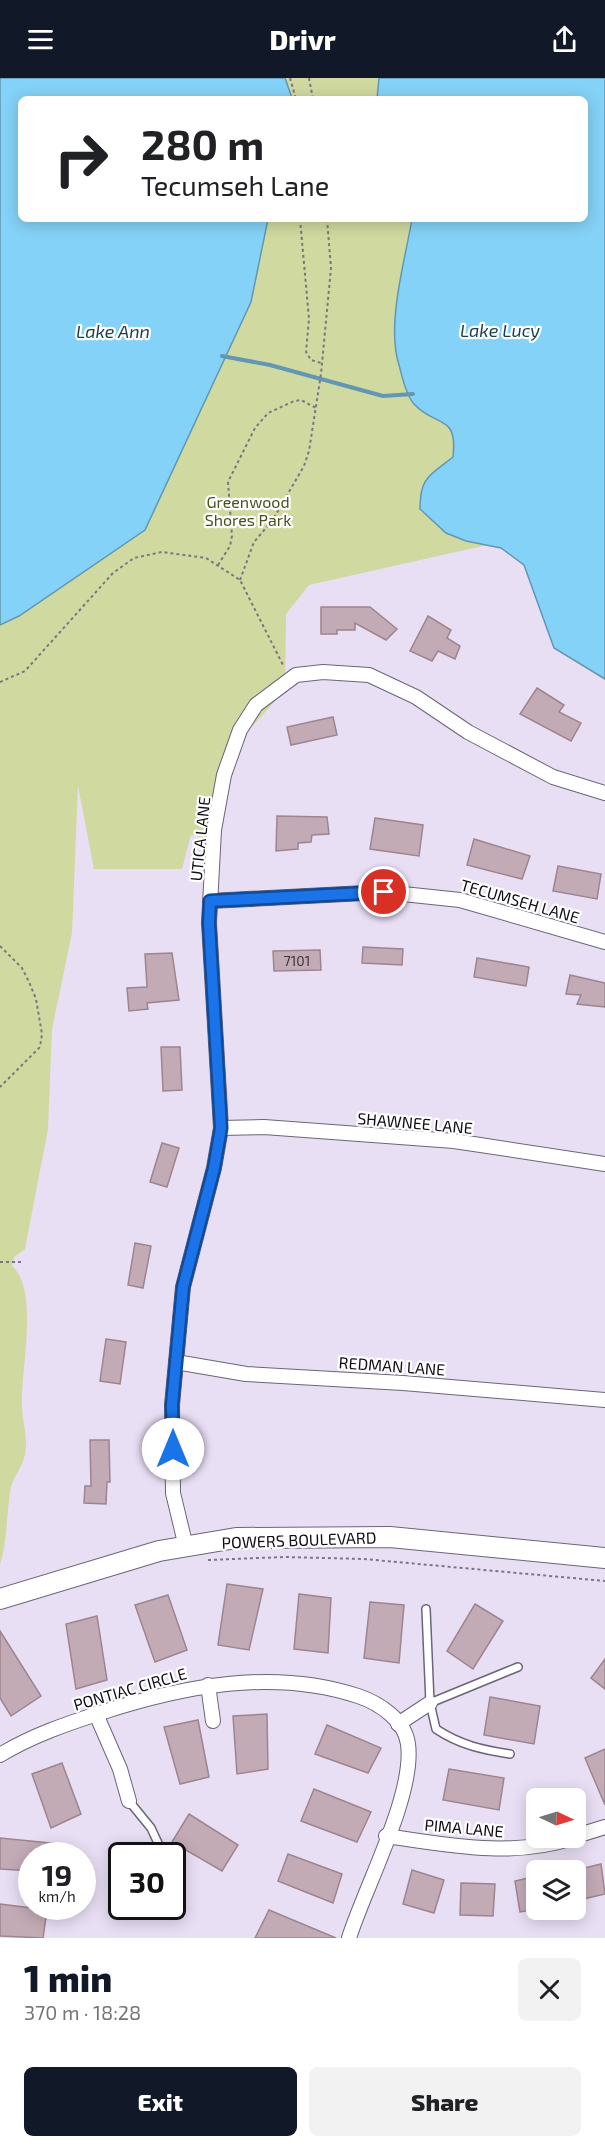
<!DOCTYPE html>
<html lang="en">
<head>
<meta charset="utf-8">
<style>
  body { margin:0; font-family:"Exo 2",sans-serif; background:#f2f2f2; color:#202124; height:100vh; display:flex; flex-direction:column; font-size:22px; white-space:nowrap }
  * { box-sizing:border-box; margin:0 }
  p { font-size:20px; color:#757577 }
  .icon { flex:none; width:33px; height:33px; fill:none; stroke:currentColor; stroke-width:2; stroke-linecap:round; stroke-linejoin:round }
  .map { position:relative; height:1860px; overflow:hidden }
  .drawer { display:flex; flex-direction:column; background:#fff; flex:1 }
  .drawer>* { flex:none }
  .banner { position:absolute; left:18px; top:18px; width:570px; height:126px; border-radius:9px; box-shadow:0 3px 15px #0003; background:#fff; color:#202124; overflow:hidden }
  .needle { width:39px; rotate:94deg }
  .tools { position:absolute; left:526px; top:1710px; display:grid; gap:12px }
  .tools a { display:grid; place-items:center; width:60px; height:60px; border-radius:9px; background:#fff; box-shadow:0 3px 15px #0003; font-size:30px }
  .speed { position:absolute; left:18px; top:1764px; display:flex; gap:12px; font-size:30px; font-weight:700; text-align:center }
  .speed>* { display:grid; place-content:center; width:78px; height:78px; border-radius:50%; background:#fff; box-shadow:0 3px 15px #0003; line-height:1 }
  .speed small { font-size:15px; font-weight:400 }
  .speed .limit { border:3px solid #111; border-radius:9px; background:#fff; color:#111 }
  .pin { position:absolute; display:grid; place-items:center; width:51px; height:51px; color:#fff; margin:-26px; border:3px solid #fff; border-radius:50%; box-shadow:0 2px 6px #0007 }
  .me { position:absolute; width:66px; margin:-33px; rotate:0deg; stroke-linejoin:round; filter:drop-shadow(0 0 4px #0008) }
  .turn { display:flex; align-items:center; gap:21px; height:126px; padding:0 24px; font-size:27px }
  .turn .icon { width:78px; height:78px; stroke-width:2.5 }
  .turn b { display:block; font-size:42px; line-height:51px }
  .round { display:grid; place-items:center; flex:none; width:63px; height:63px; border-radius:9px; background:#f2f2f2 }
  .head { display:flex; align-items:center; justify-content:space-between; height:102px; padding:0 24px }
  h1 { font-size:36px; font-weight:800; line-height:45px; color:#111827 }
  .primary-button { display:flex; gap:12px; margin-top:auto; padding:12px 24px }
  .primary-button a { flex:1; height:69px; border-radius:9px; background:#111827; color:#fff; font-size:24px; font-weight:800; line-height:69px; text-align:center }
  .primary-button a+a { background:#f2f2f2; color:#202124 }
  header { display:flex; justify-content:space-between; align-items:center; height:78px; padding:0 24px; background:#111827; color:#fff; font-size:27px; font-weight:800 }
  .map>svg:first-child { display:block }
  .green { fill:#d0d99f }
  .water { fill:#84d2f7; stroke:#6297b3; stroke-width:1.5 }
  .lines { fill:none; stroke-linecap:round; stroke-linejoin:round }
  .stream { stroke:#6297b3; stroke-width:4 }
  .building { fill:#c3abb6; stroke:#9c858f; stroke-width:1.5 }
  .service-casing { stroke:#6d6477; stroke-width:10 }
  .minor-casing { stroke:#6d6477; stroke-width:16 }
  .secondary-casing { stroke:#6d6477; stroke-width:22 }
  .path { stroke:#7c7584; stroke-width:2; stroke-dasharray:3 3; stroke-linecap:butt }
  .service { stroke:#fff; stroke-width:7 }
  .minor { stroke:#fff; stroke-width:14 }
  .secondary { stroke:#fff; stroke-width:20 }
  .route-casing { stroke:#114b97; stroke-width:15 }
  .route { stroke:#1a73e8; stroke-width:10 }
  .labels { text-anchor:middle; stroke-width:4.5; stroke-linejoin:round; paint-order:stroke }
  .number-label { font-size:14px; fill:#3e343d }
  .park-label { font-size:16px; fill:#4b501d; stroke:#fff }
  .street-label { font-size:16px; fill:#110d15; stroke:#fff }
  .water-label { font-size:18px; font-style:italic; fill:#1a3e4d; stroke:#fff }
</style>
</head>
<body>
<header><svg class="icon" aria-label="menu" viewBox="0 0 24 24"><path d="M4 6h16M4 12h16M4 18h16"/></svg>Drivr<svg class="icon" aria-label="share" viewBox="0 0 24 24"><path d="M12 15V3M7 8l5-5 5 5M5 13v7h14v-7"/></svg></header>
<div class="map">
<svg width="605" height="1860" viewBox="0 0 605 1860">
  <rect width="100%" height="100%" fill="#e9dff5"/>
  <!-- green -->
  <g class="green">
    <polygon points="285,0 379,0 377,21 292,21"/>
    <path d="M268,141H412L394,250L413,325L451,350L455,358L453,379L425,402L466,463L487,467L309,507L286,536L285,612L232,671L214,712L206,760L191,757L182,791H94L78,708L72,855L52,951L48,1051L25,1171L14,1179L12,1188C40,1212 20,1295 22,1330C23,1347 28,1359 25,1376C23,1388 14,1398 11,1409C6,1435 8,1462 0,1487V547L19,538L251,224Z"/>
  </g>
  <!-- water -->
  <g class="water">
    <polygon points="0,0 285,0 292,20 21,21 21,141 268,141 251,224 145,452 19,538 0,547"/>
    <path d="M379,0H605V601L554,570L524,487L501,470L466,463L446,455L420,431C420,399 429,398 453,379C458,335 436,350 414,326C406,318 402,298 399,287C386,246 405,183 412,141H585V21H377Z"/>
  </g>
  <g class="lines">
    <!-- stream -->
    <polyline class="stream" points="222,278 270,287 383,318 413,316"/>
  </g>
  <!-- building -->
  <g class="building">
    <polygon points="321,529 370,529 397,551 386,562 355,545 355,552 337,552 337,556 321,556"/>
    <polygon points="428,538 451,552 447,560 460,568 455,581 438,573 432,583 410,573"/>
    <polygon points="537,610 564,627 559,634 581,645 571,663 520,636"/>
    <polygon points="333,639 337,657 291,667 287,649"/>
    <polygon points="277,738 327,739 329,756 312,757 311,764 298,765 298,771 276,773"/>
    <polygon points="375,740 423,747 419,778 370,771"/>
    <polygon points="474,761 530,778 522,801 467,787"/>
    <polygon points="558,788 601,796 597,821 553,813"/>
    <polygon points="363,869 403,871 402,887 362,885"/>
    <polygon points="320,872 321,892 274,893 273,873"/>
    <polygon points="172,875 179,922 147,925 148,931 129,933 127,910 147,909 145,876"/>
    <polygon points="477,880 529,889 526,908 474,899"/>
    <polygon points="570,897 605,905 605,929 577,926 581,917 566,916"/>
    <polygon points="161,969 180,969 182,1012 163,1013"/>
    <polygon points="162,1065 179,1070 167,1109 150,1104"/>
    <polygon points="135,1165 151,1168 143,1210 128,1207"/>
    <polygon points="106,1261 126,1264 120,1306 100,1303"/>
    <polygon points="90,1362 109,1362 110,1404 107,1404 106,1426 84,1425 85,1408 91,1408"/>
    <polygon points="227,1506 263,1511 249,1572 218,1567"/>
    <polygon points="299,1516 331,1520 328,1575 294,1571"/>
    <polygon points="168,1517 187,1572 155,1584 135,1527"/>
    <polygon points="370,1524 404,1527 399,1585 364,1580"/>
    <polygon points="475,1526 503,1543 473,1591 447,1573"/>
    <polygon points="97,1538 107,1602 76,1611 66,1546"/>
    <polygon points="0,1553 41,1618 11,1638 0,1620"/>
    <polygon points="605,1581 605,1611 591,1600"/>
    <polygon points="490,1619 540,1628 534,1666 484,1657"/>
    <polygon points="267,1636 268,1691 237,1696 233,1638"/>
    <polygon points="198,1642 209,1699 180,1706 164,1649"/>
    <polygon points="327,1647 381,1670 368,1695 315,1676"/>
    <polygon points="605,1671 605,1727 585,1680"/>
    <polygon points="62,1685 81,1736 51,1750 32,1696"/>
    <polygon points="449,1691 504,1700 499,1732 443,1722"/>
    <polygon points="314,1711 371,1734 357,1764 301,1743"/>
    <polygon points="189,1736 238,1767 222,1793 172,1764"/>
    <polygon points="0,1760 60,1766 60,1778 32,1778 32,1793 0,1791"/>
    <polygon points="288,1776 342,1796 333,1825 278,1803"/>
    <polygon points="113,1779 122,1779 122,1835 110,1834"/>
    <polygon points="601,1786 605,1816 579,1822 576,1792"/>
    <polygon points="412,1792 444,1802 434,1835 403,1826"/>
    <polygon points="537,1798 537,1831 520,1834 515,1803"/>
    <polygon points="461,1805 495,1806 493,1838 460,1837"/>
    <polygon points="0,1826 47,1832 43,1860 0,1858"/>
    <polygon points="269,1832 336,1860 255,1860"/>
  </g>
  <g class="lines">
    <!-- service casing -->
    <g class="service-casing">
      <g id="service">
        <path d="M426,1531L430,1625L436,1651C460,1667 483,1672 510,1676"/>
        <polyline points="430,1625 518,1589"/>
        <polyline points="129,1723 151,1750 164,1778"/>
        <polyline points="172,1795 175,1801"/>
      </g>
    </g>
    <!-- minor casing -->
    <g class="minor-casing">
      <g id="minor">
        <polyline points="210,823 384,814 460,822 605,864"/>
        <polyline points="221,1050 264,1049 454,1063 605,1086"/>
        <polyline points="176,1284 246,1296 403,1305 605,1322"/>
        <polyline points="186,1469 173,1415 172,1327 183,1209 214,1090 221,1050 209,845 214,752 224,697 240,652 256,627 296,597 323,594 369,597 416,619 468,654 553,699 605,715"/>
        <polyline points="208,1607 213,1643"/>
        <polyline points="96,1636 120,1691 129,1723"/>
        <polyline points="398,1646 430,1625"/>
        <path d="M0,1677C31,1658 66,1646 100,1635C183,1608 273,1590 358,1618C379,1625 405,1642 408,1666C415,1716 365,1809 349,1860"/>
        <path d="M386,1758C449,1767 511,1780 573,1760"/>
        <polyline points="576,1758 605,1749"/>
      </g>
    </g>
    <!-- secondary casing -->
    <g class="secondary-casing">
      <polyline id="secondary" points="0,1521 159,1473 236,1460 390,1459 605,1480"/>
    </g>
    <!-- path -->
    <g class="path">
      <polyline points="290,0 296,21"/>
      <polyline points="309,0 313,21"/>
      <polyline points="300,141 309,241 306,274 311,282 321,285"/>
      <polyline points="218,487 230,468 232,458 228,404 255,350 268,335 294,323 301,322 316,330"/>
      <polyline points="240,502 254,464 272,443 304,388 309,373 321,296 331,190 327,141"/>
      <polyline points="0,604 25,593 113,495 134,480 162,474 206,480 240,502 284,589"/>
      <polyline points="0,868 22,890 29,904 36,921 42,956 40,969 0,1009"/>
      <polyline points="0,1184 24,1184"/>
      <polyline points="208,1482 284,1479 364,1481 605,1503"/>
    </g>
    <!-- service -->
    <use href="#service" class="service"/>
    <!-- minor -->
    <use href="#minor" class="minor"/>
    <!-- secondary -->
    <use href="#secondary" class="secondary"/>
  </g>
  <g class="lines">
    <!-- route casing -->
    <g class="route-casing">
      <polyline id="route" points="173,1371 172,1327 183,1209 214,1090 221,1050 209,845 210,823 384,814"/>
    </g>
    <!-- route -->
    <use href="#route" class="route"/>
  </g>
  <g class="labels">
    <!-- number labels -->
    <g class="number-label">
      <text x="297" y="888">7101</text>
    </g>
    <!-- park labels -->
    <g class="park-label">
      <text x="248" y="430">Greenwood<tspan x="248" dy="18">Shores Park</tspan></text>
    </g>
    <!-- street labels -->
    <g class="street-label">
      <text transform="translate(200 761) rotate(-84)" y="6">UTICA LANE</text>
      <text transform="translate(520 823) rotate(16)" y="6">TECUMSEH LANE</text>
      <text transform="translate(415 1045) rotate(5)" y="6">SHAWNEE LANE</text>
      <text transform="translate(392 1288) rotate(4)" y="6">REDMAN LANE</text>
      <text transform="translate(299 1462) rotate(-2)" y="6">POWERS BOULEVARD</text>
      <text transform="translate(130 1611) rotate(-16)" y="6">PONTIAC CIRCLE</text>
      <text transform="translate(464 1750) rotate(5)" y="6">PIMA LANE</text>
    </g>
    <!-- water labels -->
    <g class="water-label">
      <text x="500" y="259">Lake Lucy</text>
      <text x="113" y="260">Lake Ann</text>
    </g>
  </g>
</svg>
<div class="tools">
<a><svg class="needle" viewBox="-14 -14 28 28"><path d="M0-13l5 13h-10z" fill="#e53935"/><path d="M0 13l5-13h-10z" fill="#757577"/></svg></a>
<a><svg class="icon" aria-label="layers" viewBox="0 0 24 24"><path d="M12 4l9 5-9 5-9-5zM3 14l9 5 9-5"/></svg></a>
</div>
<div class="speed"><div>19<small>km/h</small></div><div class="limit">30</div></div>
<div class="pin" style="left:384px;top:814px;background:#d93025"><svg class="icon" aria-label="arrive" viewBox="0 0 24 24"><path d="M6 21V4h12l-3 4 3 4H6"/></svg></div>
<svg class="me" style="left:173px;top:1371px" viewBox="-20 -20 40 40"><circle r="19" fill="#fff"/><path d="M0-13L10 11 0 6-10 11z" fill="#1a73e8"/></svg>
<div class="banner">
<div class="turn"><svg class="icon" aria-label="right" viewBox="0 0 24 24"><path d="M7 20v-9h11M14 6l5 5-5 5"/></svg><div><b>280 m</b>Tecumseh Lane</div></div>
</div>
</div>
<section class="drawer">
<div class="head"><div><h1>1 min</h1><p>370 m · 18:28</p></div><a class="round"><svg class="icon" aria-label="close" viewBox="0 0 24 24"><path d="M6 6l12 12M18 6L6 18"/></svg></a></div>
<div class="primary-button"><a>Exit</a><a>Share</a></div>
</section>
</body>
</html>
